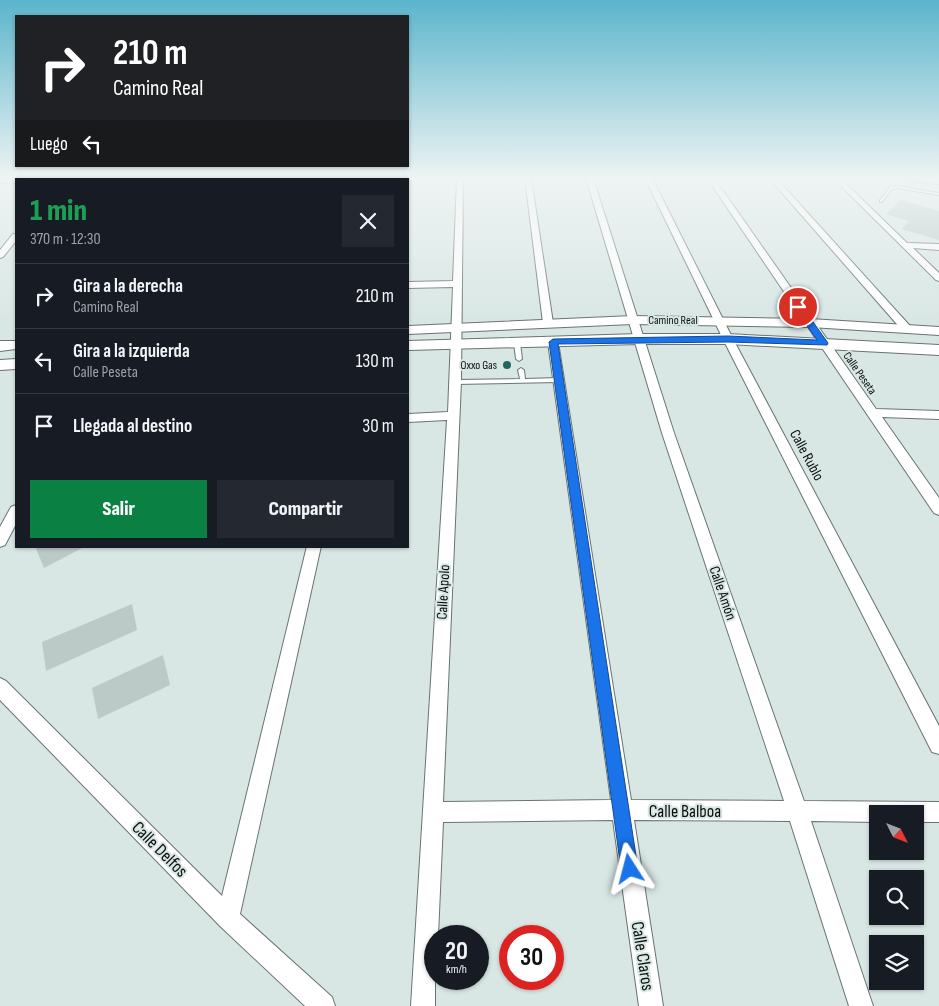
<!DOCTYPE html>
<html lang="es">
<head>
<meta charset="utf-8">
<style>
  body { margin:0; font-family:"Sofia Sans Condensed",sans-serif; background:#242831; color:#f1f3f6; height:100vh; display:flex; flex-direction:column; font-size:19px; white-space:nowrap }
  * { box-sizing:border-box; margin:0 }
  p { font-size:16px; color:#9ea1a6 }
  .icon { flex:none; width:28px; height:28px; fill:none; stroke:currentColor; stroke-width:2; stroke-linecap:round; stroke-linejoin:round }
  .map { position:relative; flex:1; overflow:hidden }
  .details { position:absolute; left:15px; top:178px; width:394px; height:370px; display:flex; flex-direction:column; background:#171b24; border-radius:0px; box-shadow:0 1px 4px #0004 }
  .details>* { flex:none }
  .top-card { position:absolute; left:15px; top:15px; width:394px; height:152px; border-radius:0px; box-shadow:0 1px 4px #0004; background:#202124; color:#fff; overflow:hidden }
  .needle { width:32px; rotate:132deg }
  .fabs { position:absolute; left:869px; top:805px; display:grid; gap:10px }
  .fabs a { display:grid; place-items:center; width:55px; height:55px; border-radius:0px; background:#171b24; box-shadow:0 1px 4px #0004; font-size:25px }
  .speed { position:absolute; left:424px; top:925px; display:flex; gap:10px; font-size:25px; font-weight:700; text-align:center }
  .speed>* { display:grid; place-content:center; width:65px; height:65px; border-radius:50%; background:#171b24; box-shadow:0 1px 4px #0004; line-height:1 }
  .speed small { font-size:12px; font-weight:400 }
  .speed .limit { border:8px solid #d22; background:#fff; color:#111 }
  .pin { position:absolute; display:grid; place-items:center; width:42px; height:42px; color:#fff; margin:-21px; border:2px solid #fff; border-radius:50%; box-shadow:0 1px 5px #0007 }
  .me { position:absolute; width:55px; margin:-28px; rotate:351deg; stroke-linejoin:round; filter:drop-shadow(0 0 4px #0008) }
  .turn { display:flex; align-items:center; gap:18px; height:105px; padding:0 15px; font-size:22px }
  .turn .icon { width:65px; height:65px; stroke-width:2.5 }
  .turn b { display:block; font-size:35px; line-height:42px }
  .then { display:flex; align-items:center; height:48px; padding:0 15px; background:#0003; gap:10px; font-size:19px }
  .round { display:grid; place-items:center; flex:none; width:52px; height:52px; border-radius:0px; background:#242831 }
  .summary { display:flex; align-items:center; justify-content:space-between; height:85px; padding:0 15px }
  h1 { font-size:30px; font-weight:800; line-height:38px; color:#1e9e55 }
  .action { display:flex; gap:10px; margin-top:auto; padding:10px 15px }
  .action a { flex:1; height:58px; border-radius:0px; background:#0b8043; color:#fff; font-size:20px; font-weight:800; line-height:58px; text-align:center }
  .action a+a { background:#242831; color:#f1f3f6 }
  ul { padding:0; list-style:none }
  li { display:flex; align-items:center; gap:15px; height:65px; padding:0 15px; border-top:1px solid #363941 }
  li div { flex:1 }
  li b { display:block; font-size:19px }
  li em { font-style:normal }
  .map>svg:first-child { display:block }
  .building { fill:#bccac7 }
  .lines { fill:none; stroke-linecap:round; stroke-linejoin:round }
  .lane-casing { stroke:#687472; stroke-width:2 }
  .street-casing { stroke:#687472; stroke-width:2 }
  .secondary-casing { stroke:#687472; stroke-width:2 }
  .lane { fill:#fff; fill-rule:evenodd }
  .street { fill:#fff; fill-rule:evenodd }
  .secondary { fill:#fff; fill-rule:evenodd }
  .route { fill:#1a73e8; stroke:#114b97 }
  .poi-dot { fill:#20685d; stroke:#d9e7e4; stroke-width:2 }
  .labels { text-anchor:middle; stroke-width:4; stroke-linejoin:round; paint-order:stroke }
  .far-street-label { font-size:12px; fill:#0b100e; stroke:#d9e7e4 }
  .far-poi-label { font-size:12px; fill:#0b100e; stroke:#d9e7e4; text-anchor:end }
  .street-label { font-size:15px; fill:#0b100e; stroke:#d9e7e4 }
  .near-street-label { font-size:18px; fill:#0b100e; stroke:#d9e7e4 }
</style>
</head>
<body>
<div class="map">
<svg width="939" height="1006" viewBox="0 0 939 1006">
  <rect width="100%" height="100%" fill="#d9e7e4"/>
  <!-- building -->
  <g class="building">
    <polygon points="901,200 939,211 939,240 902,229 909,221 886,214"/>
    <polygon points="35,546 86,546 44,568"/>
    <polygon points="132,604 137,630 46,671 42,642"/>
    <polygon points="163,655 170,685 98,719 92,688"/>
  </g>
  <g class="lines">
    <!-- lane casing -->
    <g class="lane-casing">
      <g id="lane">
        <polygon points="897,186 939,193 939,195 897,188 892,189 882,202 880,202 880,200 890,187"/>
        <polygon points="517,341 520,343 522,359 519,361 516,359 514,343"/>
        <polygon points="521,368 524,370 525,379 559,378 562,380 559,382 455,384 452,382 455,380 520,379 518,370"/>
      </g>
    </g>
    <!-- street casing -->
    <g class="street-casing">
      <g id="street">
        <polygon points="50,178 57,178 50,179"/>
        <polygon points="61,178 68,178 61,179"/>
        <rect x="397" y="178" width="6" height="1"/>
        <polygon points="457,178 463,178 461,382 443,802 611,800 548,342 553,339 558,342 631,800 784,801 662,433 586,178 593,178 674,433 804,801 939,802 939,822 915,822 915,814 878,814 878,822 811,821 873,1006 849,1006 790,821 634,820 663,1006 639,1006 613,820 443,822 438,936 435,936 435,1006 411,1006 447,420 408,422 408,414 448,412 453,287 408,288 408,282 453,281"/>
        <polygon points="525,178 531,178 553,323 548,326 543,323"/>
        <polygon points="645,178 652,178 733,339 939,726 939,754 932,752 723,339"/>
        <polygon points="707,178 714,178 876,409 939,411 939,419 882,417 939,498 939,515 934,513"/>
        <polygon points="769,178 776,178 910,326 910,330 902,330"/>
        <polygon points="833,178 840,178 907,243 939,244 939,250 913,248 939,273 939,281 936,280"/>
        <polygon points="13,234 16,234 16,241 3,257 0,258 0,250"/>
        <polygon points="16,505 16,524 5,545 0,547 0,527 11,507"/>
        <polygon points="307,546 321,546 240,914 332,997 335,1006 305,1006 220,926 0,700 0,678 6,681 222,896"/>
      </g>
    </g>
    <!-- secondary casing -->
    <g class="secondary-casing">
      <g id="secondary">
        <polygon points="0,178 20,178 21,179 16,179 16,182 0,183"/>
        <polygon points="66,178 139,178 65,179"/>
        <polygon points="903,178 939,178 939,184 908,181"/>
        <polygon points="633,316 810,319 939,327 939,335 810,327 633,324 408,334 408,326"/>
        <polygon points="639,334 728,334 939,345 939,355 728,344 639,344 408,350 408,341"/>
        <polygon points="0,341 16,341 16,349 0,351"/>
        <polygon points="16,359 16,369 0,370 0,360"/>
      </g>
    </g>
    <!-- lane -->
    <use href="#lane" class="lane"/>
    <!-- street -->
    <use href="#street" class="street"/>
    <!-- secondary -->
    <use href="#secondary" class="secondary"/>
  </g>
  <!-- sky -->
  <linearGradient id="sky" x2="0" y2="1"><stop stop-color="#5bb5cc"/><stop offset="0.56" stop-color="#eef4f3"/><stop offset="1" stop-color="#eef4f3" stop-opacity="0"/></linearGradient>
  <rect width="939" height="319" fill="url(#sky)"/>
  <!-- route -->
  <polygon class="route" points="796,305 801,305 828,343 827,345 728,342 558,344 638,869 636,875 630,878 623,875 621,869 549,342 553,339 728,336 817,340 794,307"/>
  <!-- markers -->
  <circle class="poi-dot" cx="507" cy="365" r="5"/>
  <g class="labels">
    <!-- far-street labels -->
    <g class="far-street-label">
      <text x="673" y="324">Camino Real</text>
      <text transform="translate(860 373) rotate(55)" y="4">Calle Peseta</text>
    </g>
    <!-- far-poi labels -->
    <g class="far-poi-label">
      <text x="497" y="369">Oxxo Gas</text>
    </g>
    <!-- street labels -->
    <g class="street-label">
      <text transform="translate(807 455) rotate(62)" y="5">Calle Rublo</text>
      <text transform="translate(443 592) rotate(-87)" y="5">Calle Apolo</text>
      <text transform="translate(723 593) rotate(71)" y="5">Calle Amón</text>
    </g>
    <!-- near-street labels -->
    <g class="near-street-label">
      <text x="685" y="817">Calle Balboa</text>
      <text transform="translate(160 849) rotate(45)" y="6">Calle Delfos</text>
      <text transform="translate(643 956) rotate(81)" y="6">Calle Claros</text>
    </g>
  </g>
</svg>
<div class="fabs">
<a><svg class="needle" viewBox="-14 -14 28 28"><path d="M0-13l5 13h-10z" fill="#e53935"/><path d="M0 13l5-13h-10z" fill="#9ea1a6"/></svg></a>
<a><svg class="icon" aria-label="search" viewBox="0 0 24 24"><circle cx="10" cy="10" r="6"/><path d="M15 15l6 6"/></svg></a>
<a><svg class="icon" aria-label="layers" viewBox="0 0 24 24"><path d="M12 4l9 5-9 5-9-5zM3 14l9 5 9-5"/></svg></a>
</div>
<div class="speed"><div>20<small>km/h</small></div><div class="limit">30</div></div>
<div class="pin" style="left:798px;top:307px;background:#d93025"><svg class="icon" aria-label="arrive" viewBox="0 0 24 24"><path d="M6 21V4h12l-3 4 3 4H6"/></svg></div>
<svg class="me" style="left:630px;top:869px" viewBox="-20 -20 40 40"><path d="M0-17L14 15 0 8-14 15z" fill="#1a73e8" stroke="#fff" stroke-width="4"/></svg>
<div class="top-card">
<div class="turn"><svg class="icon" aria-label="right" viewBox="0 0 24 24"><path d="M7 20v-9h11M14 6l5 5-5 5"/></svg><div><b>210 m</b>Camino Real</div></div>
<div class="then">Luego<svg class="icon" aria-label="left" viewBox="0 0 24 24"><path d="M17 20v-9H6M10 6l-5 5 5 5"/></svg></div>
</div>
<section class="details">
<div class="summary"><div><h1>1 min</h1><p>370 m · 12:30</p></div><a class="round"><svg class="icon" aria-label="close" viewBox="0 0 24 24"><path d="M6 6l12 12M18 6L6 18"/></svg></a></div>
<ul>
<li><svg class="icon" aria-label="right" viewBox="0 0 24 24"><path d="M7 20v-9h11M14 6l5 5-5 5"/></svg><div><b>Gira a la derecha</b><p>Camino Real</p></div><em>210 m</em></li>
<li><svg class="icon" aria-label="left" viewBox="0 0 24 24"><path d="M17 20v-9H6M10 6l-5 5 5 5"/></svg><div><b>Gira a la izquierda</b><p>Calle Peseta</p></div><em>130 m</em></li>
<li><svg class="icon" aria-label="arrive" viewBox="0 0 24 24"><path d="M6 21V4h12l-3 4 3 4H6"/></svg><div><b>Llegada al destino</b></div><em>30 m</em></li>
</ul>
<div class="action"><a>Salir</a><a>Compartir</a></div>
</section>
</div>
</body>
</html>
